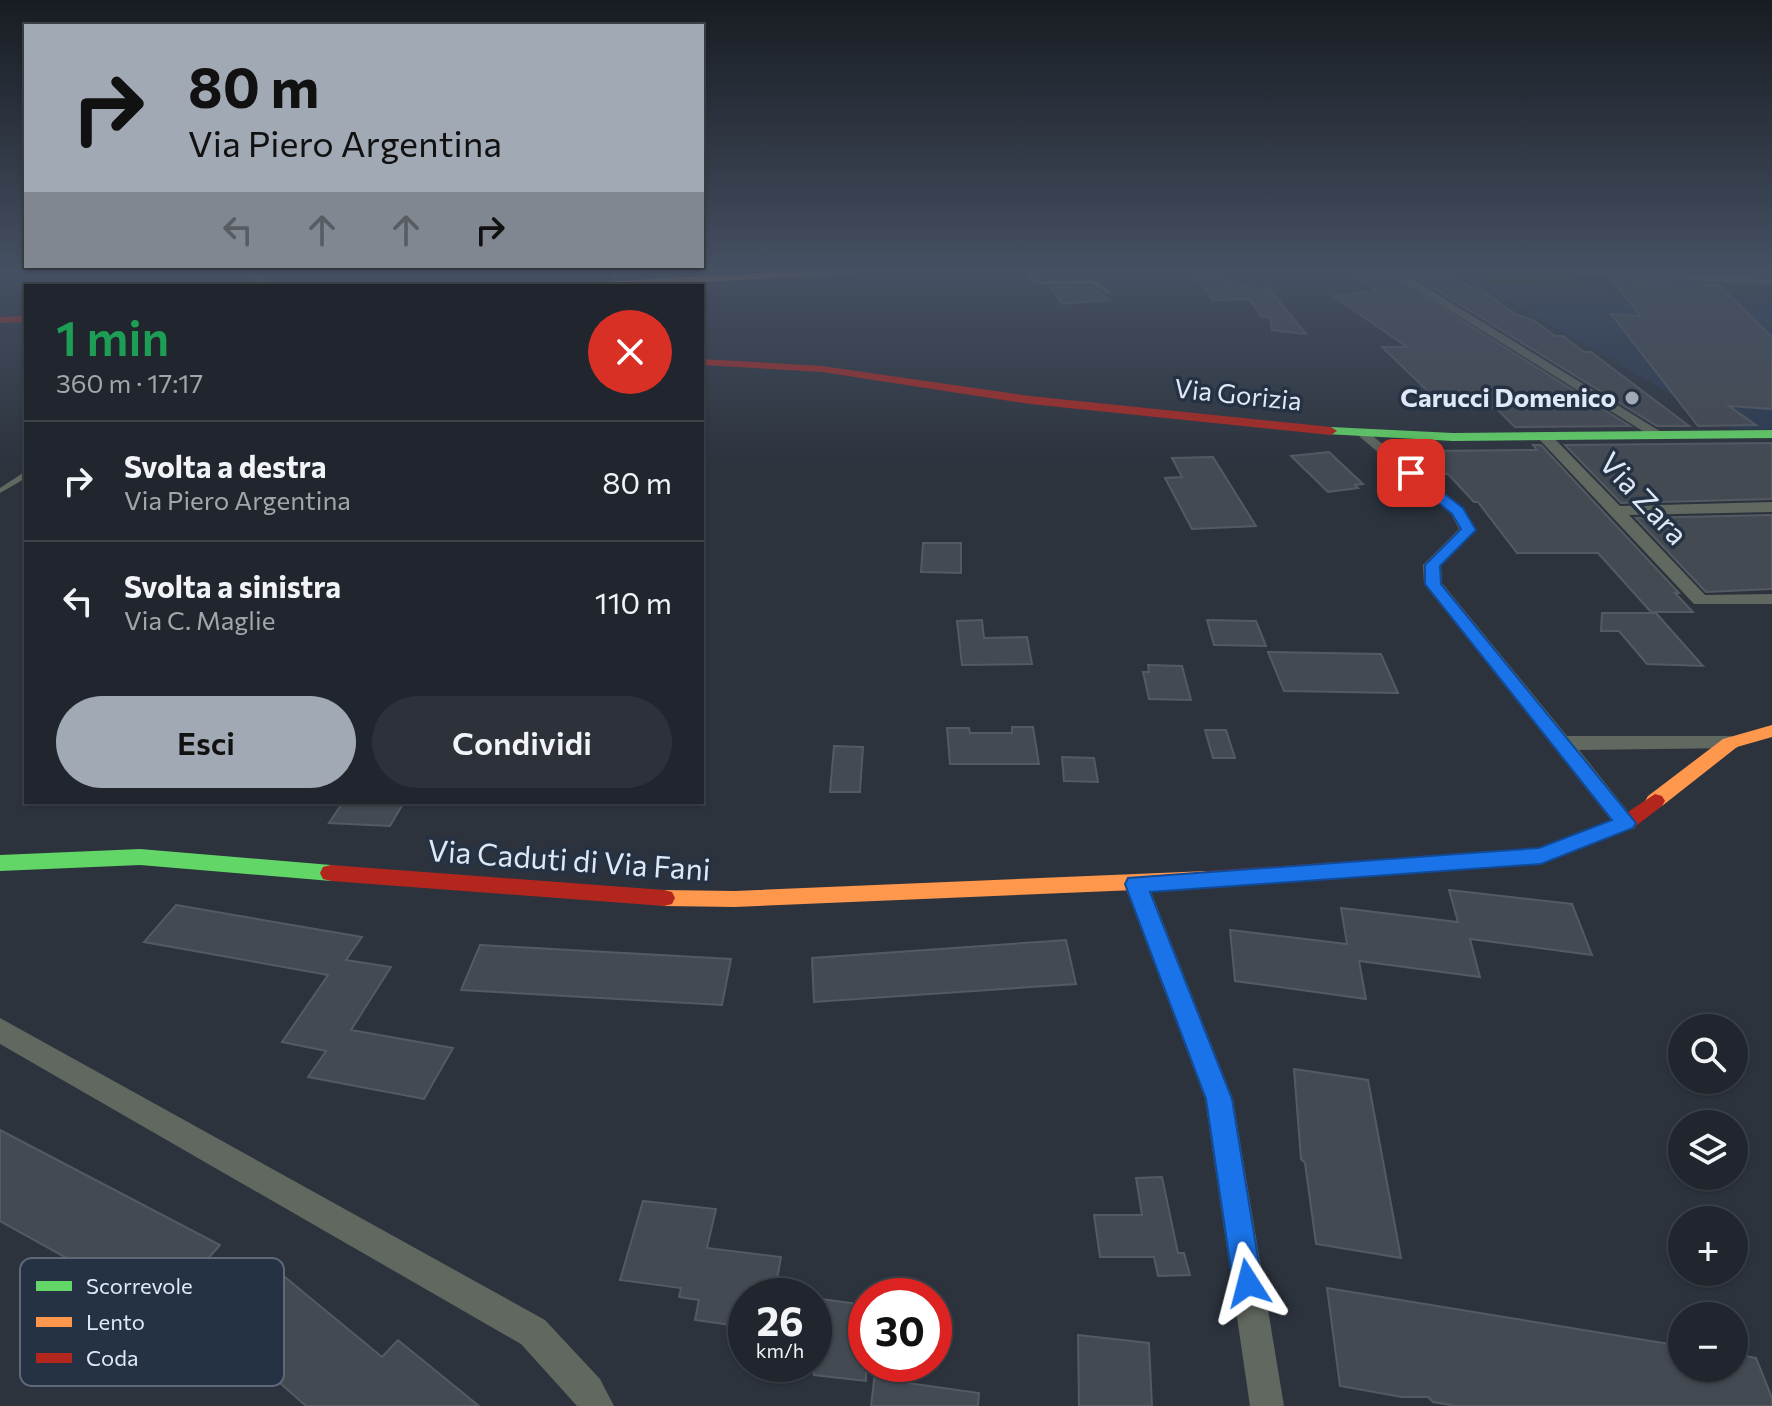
<!DOCTYPE html>
<html lang="it">
<head>
<meta charset="utf-8">
<style>
  body { margin:0; font-family:Commissioner,sans-serif; background:#2d323a; color:#f1f3f6; height:100vh; display:flex; flex-direction:column; font-size:30px; white-space:nowrap }
  * { box-sizing:border-box; margin:0 }
  p { font-size:26px; color:#a2a5aa }
  .icon { flex:none; width:44px; height:44px; fill:none; stroke:currentColor; stroke-width:2; stroke-linecap:round; stroke-linejoin:round }
  .map { position:relative; flex:1; overflow:hidden }
  .panel { position:absolute; left:24px; top:284px; width:680px; height:520px; display:flex; flex-direction:column; background:#21262e; border-radius:0px; box-shadow:0 2px 6px #0004,0 0 0 2px #3e434a }
  .panel>* { flex:none }
  .guide { position:absolute; left:24px; top:24px; width:680px; height:244px; border-radius:0px; box-shadow:0 2px 6px #0004,0 0 0 2px #3e434a; background:#a0a9b4; color:#111; overflow:hidden }
  .controls { position:absolute; left:1668px; top:1014px; display:grid; gap:16px }
  .controls a { display:grid; place-items:center; width:80px; height:80px; border-radius:50%; background:#21262e; box-shadow:0 2px 6px #0004,0 0 0 2px #3e434a; font-size:40px }
  .speed { position:absolute; left:728px; top:1278px; display:flex; gap:16px; font-size:40px; font-weight:700; text-align:center }
  .speed>* { display:grid; place-content:center; width:104px; height:104px; border-radius:50%; background:#21262e; box-shadow:0 2px 6px #0004,0 0 0 2px #3e434a; line-height:1 }
  .speed small { font-size:20px; font-weight:400 }
  .speed .limit { border:12px solid #d22; background:#fff; color:#111 }
  .pin { position:absolute; display:grid; place-items:center; width:68px; height:68px; color:#fff; margin:-34px; border-radius:16px; box-shadow:0 4px 12px #0006 }
  .me { position:absolute; width:88px; margin:-44px; rotate:351deg; stroke-linejoin:round; filter:drop-shadow(0 0 6px #0008) }
  .turn { display:flex; align-items:center; gap:28px; height:168px; padding:0 32px; font-size:36px }
  .turn .icon { width:104px; height:104px; stroke-width:2.5 }
  .turn b { display:block; font-size:56px; line-height:68px }
  .lanes { display:flex; align-items:center; height:76px; padding:0 32px; background:#0003; justify-content:center; gap:40px; direction:ltr }
  .lanes .off { opacity:.35 }
  .round { display:grid; place-items:center; flex:none; width:84px; height:84px; border-radius:42px; background:#2d323a }
  .head { display:flex; align-items:center; justify-content:space-between; height:136px; padding:0 32px }
  h1 { font-size:48px; font-weight:600; line-height:60px; color:#1e9e55 }
  .cta { display:flex; gap:16px; margin-top:auto; padding:16px 32px }
  .cta a { flex:1; height:92px; border-radius:48px; background:#a0a9b4; color:#111; font-size:32px; font-weight:600; line-height:92px; text-align:center }
  .cta a+a { background:#2d323a; color:#f1f3f6 }
  ul { padding:0; list-style:none }
  li { display:flex; align-items:center; gap:24px; height:120px; padding:0 32px; border-top:2px solid #3e434a }
  li div { flex:1 }
  li b { display:block; font-size:30px }
  li em { font-style:normal }
  .map>svg:first-child { display:block }
  .built { fill:#2b3a51 }
  .green { fill:#26440b }
  .building { fill:#444a52; stroke:#545a62; stroke-width:2 }
  .lines { fill:none; stroke-linecap:round; stroke-linejoin:round }
  .lane { fill:#61685f; fill-rule:evenodd }
  .street { fill:#61685f; fill-rule:evenodd }
  .fast { fill:#63d668; fill-rule:evenodd }
  .slow { fill:#ff974d; fill-rule:evenodd }
  .jam { fill:#b3261e; fill-rule:evenodd }
  .route { fill:#1a73e8; stroke:#114b97; stroke-width:2 }
  .poi-dot { fill:#a0a9b4; stroke:#253244; stroke-width:3 }
  .labels { text-anchor:middle; stroke-width:7; stroke-linejoin:round; paint-order:stroke }
  .far-street-label { font-size:26px; fill:#dfe8f4; stroke:#253244 }
  .far-poi-label { font-size:26px; font-weight:bold; fill:#dfe8f4; stroke:#253244; text-anchor:end }
  .street-label { font-size:30px; fill:#dfe8f4; stroke:#253244 }
  .key { fill:#253244; stroke:#5d6979; stroke-width:2 }
  .key-label { font-size:22px; fill:#dfe8f4 }
</style>
</head>
<body>
<div class="map">
<svg width="1772" height="1406" viewBox="0 0 1772 1406">
  <rect width="100%" height="100%" fill="#2c333d"/>
  <!-- built -->
  <polygon class="built" points="1484,282 1772,300 1772,429 1733,429 1495,294"/>
  <!-- green -->
  <polygon class="green" points="1474,270 1560,270 1582,288 1484,282"/>
  <!-- building -->
  <g class="building">
    <polygon points="1192,270 1213,270 1223,280 1267,292 1266,285 1306,334 1272,330 1270,317 1262,317 1249,299 1213,300"/>
    <polygon points="1346,270 1382,270 1630,426 1515,427 1498,410 1487,405 1464,410 1457,401 1442,405 1382,347 1407,347 1333,296 1376,291"/>
    <polygon points="1404,270 1444,270 1471,288 1479,288 1515,314 1535,321 1555,336 1563,336 1584,352 1591,352 1689,426 1657,426"/>
    <polygon points="1610,278 1719,285 1772,337 1772,409 1729,406 1756,425 1698,426 1611,314 1641,316"/>
    <polygon points="1051,287 1092,287 1109,300 1062,304"/>
    <polygon points="1772,443 1772,499 1621,503 1565,445"/>
    <polygon points="1533,445 1541,445 1679,593 1675,593 1693,612 1651,612 1598,553 1517,553 1478,502 1474,502 1448,474 1444,474 1426,451 1537,450"/>
    <polygon points="1329,452 1363,484 1355,485 1358,488 1328,492 1291,456"/>
    <polygon points="1213,457 1256,526 1192,529 1165,478 1182,477 1172,458"/>
    <polygon points="1772,515 1772,589 1706,592 1636,518"/>
    <polygon points="923,543 961,543 961,573 921,572"/>
    <polygon points="1602,613 1656,613 1703,666 1647,664 1619,631 1601,631"/>
    <polygon points="982,620 984,638 1027,637 1032,664 962,665 957,621"/>
    <polygon points="1207,620 1256,621 1266,646 1214,645"/>
    <polygon points="1268,652 1381,654 1398,693 1284,691"/>
    <polygon points="1148,665 1182,666 1191,700 1149,699 1143,672 1149,672"/>
    <polygon points="1012,727 1033,727 1039,764 950,764 947,728 969,728 970,733 1012,733"/>
    <polygon points="1205,730 1226,730 1235,758 1213,758"/>
    <polygon points="834,746 863,747 860,792 830,792"/>
    <polygon points="1062,757 1094,758 1098,782 1064,781"/>
    <polygon points="343,802 404,802 390,826 329,823"/>
    <polygon points="1449,890 1572,904 1592,955 1470,939 1480,977 1359,961 1366,999 1235,981 1230,930 1347,944 1341,908 1458,922"/>
    <polygon points="176,905 362,937 346,960 391,967 351,1030 453,1048 424,1099 308,1077 326,1051 282,1042 328,975 144,942"/>
    <polygon points="1066,940 1076,984 814,1002 812,958"/>
    <polygon points="480,945 731,959 722,1005 461,990"/>
    <polygon points="1294,1069 1368,1080 1401,1258 1316,1244 1305,1163 1301,1159"/>
    <polygon points="0,1130 220,1245 162,1311 0,1221"/>
    <polygon points="1162,1177 1178,1253 1184,1253 1190,1275 1158,1276 1154,1257 1100,1257 1094,1215 1142,1215 1136,1178"/>
    <polygon points="643,1201 716,1209 707,1248 781,1257 774,1296 746,1296 746,1327 695,1320 699,1300 679,1297 681,1288 620,1280"/>
    <polygon points="280,1273 382,1357 398,1340 479,1406 306,1406 222,1332"/>
    <polygon points="1327,1288 1682,1346 1682,1368 1734,1368 1734,1354 1756,1358 1772,1398 1772,1406 1456,1406 1433,1402 1428,1397 1402,1397 1340,1386"/>
    <polygon points="814,1298 866,1305 866,1381 814,1375"/>
    <polygon points="1078,1335 1149,1343 1152,1406 1079,1406"/>
    <polygon points="876,1364 910,1364 908,1383 979,1393 978,1406 871,1406"/>
  </g>
  <g class="lines">
    <!-- lane -->
    <g class="lane">
      <polygon points="608,270 614,270 620,285 616,285"/>
      <polygon points="1024,270 1030,270 1039,281 1094,280 1111,292 1106,293 1093,284 1035,284"/>
      <polygon points="1458,270 1464,270 1469,274 1464,275"/>
      <polygon points="23,473 26,473 26,478 0,493 0,488"/>
    </g>
    <!-- street -->
    <g class="street">
      <polygon points="241,270 253,270 275,286 262,286"/>
      <polygon points="1385,270 1398,270 1666,435 1659,439 1654,438"/>
      <polygon points="1567,270 1626,270 1772,279 1772,285 1572,273"/>
      <polygon points="1365,430 1463,508 1476,530 1441,566 1442,583 1567,736 1730,736 1737,738 1740,743 1737,748 1579,750 1637,823 1634,829 1618,829 1424,584 1423,565 1459,529 1451,514 1360,437 1358,434"/>
      <polygon points="1544,432 1549,433 1620,506 1772,502 1772,512 1629,515 1705,595 1772,594 1772,604 1694,604 1539,439 1539,433"/>
      <polygon points="1136,875 1144,878 1148,884 1233,1099 1284,1406 1250,1406 1205,1099 1124,884 1128,878"/>
      <polygon points="0,1018 545,1320 600,1379 614,1406 577,1406 521,1344 0,1044"/>
    </g>
    <!-- fast -->
    <g class="fast">
      <polygon points="1331,427 1453,433 1772,430 1772,438 1453,441 1326,434 1326,428"/>
      <polygon points="140,849 331,865 339,867 342,873 339,879 331,881 140,865 0,871 0,855"/>
    </g>
    <!-- slow -->
    <g class="slow">
      <polygon points="809,270 863,270 858,273 636,286 580,286 585,283"/>
      <polygon points="1772,725 1772,737 1737,747 1662,806 1648,806 1645,801 1648,796 1723,739"/>
      <polygon points="1207,871 1215,873 1218,879 1215,885 1207,887 735,907 664,906 656,904 653,898 656,892 664,890 735,891"/>
    </g>
    <!-- jam -->
    <g class="jam">
      <polygon points="26,316 26,322 0,323 0,317"/>
      <polygon points="702,359 822,366 1030,396 1331,427 1337,431 1331,435 1030,404 822,372 702,365"/>
      <polygon points="1655,794 1662,796 1665,801 1662,806 1633,828 1541,864 1207,887 1199,885 1196,879 1199,873 1207,871 1539,848 1619,818"/>
      <polygon points="331,865 664,890 672,892 675,898 672,904 664,906 331,881 323,879 320,873 323,867"/>
    </g>
  </g>
  <!-- sky -->
  <linearGradient id="sky" x2="0" y2="1"><stop stop-color="#181c22"/><stop offset="0.58" stop-color="#455062"/><stop offset="1" stop-color="#455062" stop-opacity="0"/></linearGradient>
  <rect width="1772" height="467" fill="url(#sky)"/>
  <!-- route -->
  <polygon class="route" points="1411,468 1463,508 1476,530 1440,566 1441,584 1636,823 1633,828 1541,864 1150,892 1232,1099 1262,1283 1258,1294 1248,1298 1237,1294 1233,1283 1206,1099 1125,884 1128,878 1539,848 1612,820 1425,584 1425,565 1461,529 1452,514 1406,476 1406,470"/>
  <!-- markers -->
  <circle class="poi-dot" cx="1632" cy="398" r="8"/>
  <g class="labels">
    <!-- far-street labels -->
    <g class="far-street-label">
      <text transform="translate(1238 395) rotate(6)" y="9">Via Gorizia</text>
    </g>
    <!-- far-poi labels -->
    <g class="far-poi-label">
      <text x="1616" y="407">Carucci Domenico</text>
    </g>
    <!-- street labels -->
    <g class="street-label">
      <text transform="translate(1643 499) rotate(47)" y="10">Via Zara</text>
      <text transform="translate(569 861) rotate(4)" y="10">Via Caduti di Via Fani</text>
    </g>
  </g>
  <!-- legend -->
  <rect x="20" y="1258" width="264" height="128" rx="12" class="key"/>
  <rect x="36" y="1281" width="36" height="10" fill="#63d668"/>
  <rect x="36" y="1317" width="36" height="10" fill="#ff974d"/>
  <rect x="36" y="1353" width="36" height="10" fill="#b3261e"/>
  <g class="key-label">
    <text x="86" y="1294">Scorrevole</text>
    <text x="86" y="1330">Lento</text>
    <text x="86" y="1366">Coda</text>
  </g>
</svg>
<div class="controls">
<a><svg class="icon" aria-label="search" viewBox="0 0 24 24"><circle cx="10" cy="10" r="6"/><path d="M15 15l6 6"/></svg></a>
<a><svg class="icon" aria-label="layers" viewBox="0 0 24 24"><path d="M12 4l9 5-9 5-9-5zM3 14l9 5 9-5"/></svg></a>
<a>+</a>
<a>−</a>
</div>
<div class="speed"><div>26<small>km/h</small></div><div class="limit">30</div></div>
<div class="pin" style="left:1411px;top:473px;background:#d93025"><svg class="icon" aria-label="arrive" viewBox="0 0 24 24"><path d="M6 21V4h12l-3 4 3 4H6"/></svg></div>
<svg class="me" style="left:1248px;top:1283px" viewBox="-20 -20 40 40"><path d="M0-17L14 15 0 8-14 15z" fill="#1a73e8" stroke="#fff" stroke-width="4"/></svg>
<div class="guide">
<div class="turn"><svg class="icon" aria-label="right" viewBox="0 0 24 24"><path d="M7 20v-9h11M14 6l5 5-5 5"/></svg><div><b>80 m</b>Via Piero Argentina</div></div>
<div class="lanes"><svg class="icon off" aria-label="left" viewBox="0 0 24 24"><path d="M17 20v-9H6M10 6l-5 5 5 5"/></svg><svg class="icon off" aria-label="ahead" viewBox="0 0 24 24"><path d="M12 20V5M6 11l6-6 6 6"/></svg><svg class="icon off" aria-label="ahead" viewBox="0 0 24 24"><path d="M12 20V5M6 11l6-6 6 6"/></svg><svg class="icon" aria-label="right" viewBox="0 0 24 24"><path d="M7 20v-9h11M14 6l5 5-5 5"/></svg></div>
</div>
<section class="panel">
<div class="head"><div><h1>1 min</h1><p>360 m · 17:17</p></div><a class="round" style="background:#d93025;color:#fff"><svg class="icon" aria-label="close" viewBox="0 0 24 24"><path d="M6 6l12 12M18 6L6 18"/></svg></a></div>
<ul>
<li><svg class="icon" aria-label="right" viewBox="0 0 24 24"><path d="M7 20v-9h11M14 6l5 5-5 5"/></svg><div><b>Svolta a destra</b><p>Via Piero Argentina</p></div><em>80 m</em></li>
<li><svg class="icon" aria-label="left" viewBox="0 0 24 24"><path d="M17 20v-9H6M10 6l-5 5 5 5"/></svg><div><b>Svolta a sinistra</b><p>Via C. Maglie</p></div><em>110 m</em></li>
</ul>
<div class="cta"><a>Esci</a><a>Condividi</a></div>
</section>
</div>
</body>
</html>
